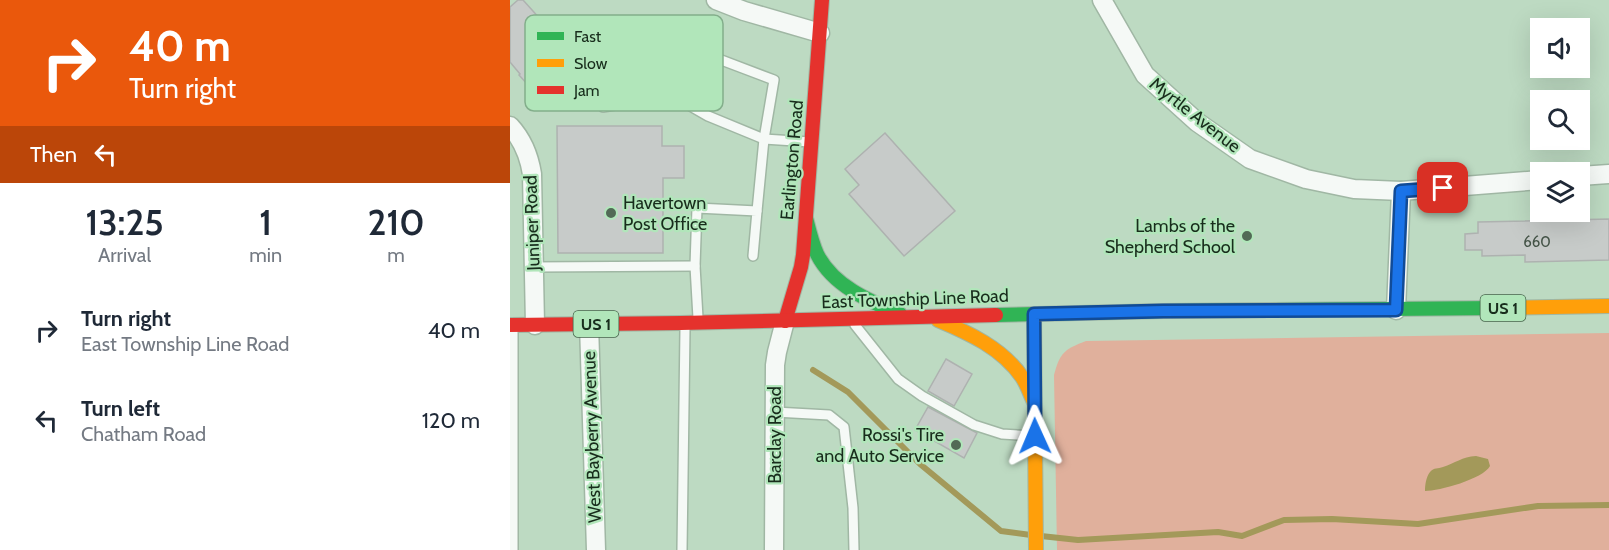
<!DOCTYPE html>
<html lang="en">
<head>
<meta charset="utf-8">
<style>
  body { margin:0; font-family:Cabin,sans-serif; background:#f2f2f3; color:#1f2937; height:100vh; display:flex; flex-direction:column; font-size:22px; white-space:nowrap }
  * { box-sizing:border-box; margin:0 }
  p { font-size:20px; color:#747a83 }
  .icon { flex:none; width:33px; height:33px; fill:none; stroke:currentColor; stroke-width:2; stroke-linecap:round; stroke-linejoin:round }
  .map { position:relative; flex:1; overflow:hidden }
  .side { display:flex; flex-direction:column; background:#fff; width:510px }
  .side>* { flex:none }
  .guide { background:#ea580c; color:#fff; overflow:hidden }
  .controls { position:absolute; left:1020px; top:18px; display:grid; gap:12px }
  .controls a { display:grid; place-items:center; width:60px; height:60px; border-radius:0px; background:#fff; box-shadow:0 6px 24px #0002; font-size:30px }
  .pin { position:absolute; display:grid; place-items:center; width:51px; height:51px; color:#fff; margin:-26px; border-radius:12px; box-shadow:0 3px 9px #0006 }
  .me { position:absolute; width:66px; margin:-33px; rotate:359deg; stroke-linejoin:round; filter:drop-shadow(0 0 4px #0008) }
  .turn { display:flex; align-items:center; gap:21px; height:126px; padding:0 30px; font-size:27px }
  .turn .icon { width:78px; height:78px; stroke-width:2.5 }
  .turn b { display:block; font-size:42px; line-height:51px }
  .then { display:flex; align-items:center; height:57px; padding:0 30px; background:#0003; gap:12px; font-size:22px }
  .eta { display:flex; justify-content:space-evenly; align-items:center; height:102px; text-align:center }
  .eta b { font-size:36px; font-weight:600; line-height:42px }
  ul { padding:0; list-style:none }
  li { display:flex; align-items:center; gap:18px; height:90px; padding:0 30px }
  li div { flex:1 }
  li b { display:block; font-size:22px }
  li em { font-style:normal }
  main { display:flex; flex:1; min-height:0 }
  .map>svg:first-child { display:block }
  .green { fill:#e0b09c }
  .water { fill:#a3995a }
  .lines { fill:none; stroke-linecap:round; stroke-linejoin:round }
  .stream { stroke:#a3995a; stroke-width:6 }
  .building { fill:#c7cbc9; stroke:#aeb2b0; stroke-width:1.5 }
  .lane-casing { stroke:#a0b7a4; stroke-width:12 }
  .street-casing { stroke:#a0b7a4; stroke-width:21 }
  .fast-casing { stroke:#a0b7a4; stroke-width:16 }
  .slow-casing { stroke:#a0b7a4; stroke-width:16 }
  .jam-casing { stroke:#a0b7a4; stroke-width:16 }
  .lane { stroke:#f5f9f6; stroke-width:9 }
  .street { stroke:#f5f9f6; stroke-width:18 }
  .fast { stroke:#30b455; stroke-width:14 }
  .slow { stroke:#ff9f0a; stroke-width:14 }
  .jam { stroke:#e5322d; stroke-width:14 }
  .route-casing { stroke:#114b97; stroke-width:15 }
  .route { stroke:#1a73e8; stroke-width:10 }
  .poi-dot { fill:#526a56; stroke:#b1e6ba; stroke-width:2 }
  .labels { text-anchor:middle; stroke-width:4.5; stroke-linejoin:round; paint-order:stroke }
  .number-label { font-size:15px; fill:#445447 }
  .shield { fill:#b1e6ba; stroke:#46644b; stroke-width:1.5 }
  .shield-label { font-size:16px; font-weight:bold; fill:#182d1c }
  .street-label { font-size:18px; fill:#182d1c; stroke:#b1e6ba }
  .poi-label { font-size:18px; fill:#182d1c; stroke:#b1e6ba; text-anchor:end }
  .key { fill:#b1e6ba; stroke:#83ae8b; stroke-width:1.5 }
  .key-label { font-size:16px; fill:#182d1c }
</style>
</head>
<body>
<main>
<section class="side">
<div class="guide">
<div class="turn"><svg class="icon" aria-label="right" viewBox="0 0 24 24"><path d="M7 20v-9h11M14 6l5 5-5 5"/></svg><div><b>40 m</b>Turn right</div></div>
<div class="then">Then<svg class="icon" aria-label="left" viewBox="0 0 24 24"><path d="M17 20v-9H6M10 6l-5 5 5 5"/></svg></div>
</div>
<div class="eta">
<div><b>13:25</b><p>Arrival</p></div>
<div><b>1</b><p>min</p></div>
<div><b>210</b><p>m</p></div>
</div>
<ul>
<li><svg class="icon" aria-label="right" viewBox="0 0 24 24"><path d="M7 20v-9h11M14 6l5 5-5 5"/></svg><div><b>Turn right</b><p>East Township Line Road</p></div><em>40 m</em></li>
<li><svg class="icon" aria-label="left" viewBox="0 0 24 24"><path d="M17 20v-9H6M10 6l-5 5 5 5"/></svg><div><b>Turn left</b><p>Chatham Road</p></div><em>120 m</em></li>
</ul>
</section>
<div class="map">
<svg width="1099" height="550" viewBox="0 0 1099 550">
  <rect width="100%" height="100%" fill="#bddac2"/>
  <!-- green -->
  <path class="green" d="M1099,333V550H547L544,375C550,352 555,349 576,341Z"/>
  <!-- water -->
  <path class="water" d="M966,456L978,459L980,466C973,479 929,491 915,491C915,485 916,477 920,472C924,467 928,469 933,467C945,463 952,457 966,456Z"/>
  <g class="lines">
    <!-- stream -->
    <g class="stream">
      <polyline points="303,370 338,392 410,464 491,531 521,535"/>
      <polyline points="531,536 568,540 708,532 732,536 774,520 822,519 908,524 1028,506 1099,505"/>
    </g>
  </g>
  <!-- building -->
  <g class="building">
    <polygon points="8,0 13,0 78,72 39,108 9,75 10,74 0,62 0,7"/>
    <polygon points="47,126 152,126 152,146 174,146 174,178 153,178 153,253 48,253"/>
    <polygon points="375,133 445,211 394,256 339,194 349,185 335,169"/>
    <polygon points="1099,219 1099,260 1015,262 1015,255 972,256 972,250 955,250 955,234 968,233 968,222"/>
    <polygon points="436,359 462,374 444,406 418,391"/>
    <polygon points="418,407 467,433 454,458 405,430"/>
  </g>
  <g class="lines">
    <!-- lane casing -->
    <g class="lane-casing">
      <g id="lane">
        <polyline points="144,85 198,116 254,139 300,142"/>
        <polyline points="93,107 128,101 144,85 178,42 206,58 264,80 254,139 247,211"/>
        <polyline points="24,267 185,266"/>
        <polyline points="188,318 185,266 187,208 247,211 243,256"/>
        <polyline points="345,325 388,379 412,396 464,425 492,434 522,436"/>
        <polyline points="265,412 319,415 334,427 343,508 344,550"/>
        <polyline points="3,550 3,330"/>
        <polyline points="172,550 175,329"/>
      </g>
    </g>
    <!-- street casing -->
    <g class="street-casing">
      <g id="street">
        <polyline points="206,0 234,11 310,33"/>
        <polyline points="592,0 635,75 687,122 740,159 796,179 844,189 891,191 1030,180"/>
        <path d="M0,126C13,140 19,155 22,174L25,325"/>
        <polyline points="1070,176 1099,174"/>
        <polyline points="886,310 891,191"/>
        <polyline points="79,324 86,550"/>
        <polyline points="264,550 265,365 267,352 275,321"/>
      </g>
    </g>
    <!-- fast casing -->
    <g class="fast-casing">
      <g id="fast">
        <path d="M296,218C299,230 302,243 307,254C323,286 359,301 390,314"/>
        <polyline points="486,315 653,311 989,308"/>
      </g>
    </g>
    <!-- slow casing -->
    <g class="slow-casing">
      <g id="slow">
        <polyline points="989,308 1099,306"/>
        <polyline points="524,314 526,550"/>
        <path d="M428,320C459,333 492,348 512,377C517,384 520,394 524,402"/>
      </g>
    </g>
    <!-- jam casing -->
    <g class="jam-casing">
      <g id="jam">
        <polyline points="275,321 291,267 293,255 312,0"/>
        <polyline points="0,325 171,323 486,315"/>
      </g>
    </g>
    <!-- lane -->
    <use href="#lane" class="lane"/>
    <!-- street -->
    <use href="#street" class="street"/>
    <!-- fast -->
    <use href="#fast" class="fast"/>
    <!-- slow -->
    <use href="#slow" class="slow"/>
    <!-- jam -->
    <use href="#jam" class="jam"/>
  </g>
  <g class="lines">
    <!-- route casing -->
    <g class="route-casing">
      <polyline id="route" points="525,436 524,314 653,311 886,310 891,191 933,188"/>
    </g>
    <!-- route -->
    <use href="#route" class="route"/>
  </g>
  <!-- markers -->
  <g class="poi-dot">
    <circle cx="101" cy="213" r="6"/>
    <circle cx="737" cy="236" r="6"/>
    <circle cx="446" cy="445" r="6"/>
  </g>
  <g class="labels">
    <!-- number labels -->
    <g class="number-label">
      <text x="1027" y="247">660</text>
    </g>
    <!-- shield labels -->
    <g class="shield">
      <rect x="970.5" y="295" width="45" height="26" rx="4.5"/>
      <rect x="63.5" y="311" width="45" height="26" rx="4.5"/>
    </g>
    <g class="shield-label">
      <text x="993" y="314">US 1</text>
      <text x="86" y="330">US 1</text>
    </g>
    <!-- street labels -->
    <g class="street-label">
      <text transform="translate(685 115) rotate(38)" y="6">Myrtle Avenue</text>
      <text transform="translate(282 160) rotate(-85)" y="6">Earlington Road</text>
      <text transform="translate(22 223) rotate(-92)" y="6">Juniper Road</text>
      <text transform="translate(405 299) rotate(-2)" y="6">East Township Line Road</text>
      <text transform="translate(265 435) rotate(-90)" y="6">Barclay Road</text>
      <text transform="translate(82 437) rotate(-92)" y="6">West Bayberry Avenue</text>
    </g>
    <!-- poi labels -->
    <g class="poi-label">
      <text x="113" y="209" text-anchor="start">Havertown<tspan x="113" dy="21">Post Office</tspan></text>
      <text x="725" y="232">Lambs of the<tspan x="725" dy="21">Shepherd School</tspan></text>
      <text x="434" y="441">Rossi's Tire<tspan x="434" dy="21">and Auto Service</tspan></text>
    </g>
  </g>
  <!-- legend -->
  <rect x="15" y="15" width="198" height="96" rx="9" class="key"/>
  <rect x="27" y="32" width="27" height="8" fill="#30b455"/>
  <rect x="27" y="59" width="27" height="8" fill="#ff9f0a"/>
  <rect x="27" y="86" width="27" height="8" fill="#e5322d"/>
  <g class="key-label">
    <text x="64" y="42">Fast</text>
    <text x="64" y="69">Slow</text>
    <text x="64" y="96">Jam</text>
  </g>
</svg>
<div class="controls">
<a><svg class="icon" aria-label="sound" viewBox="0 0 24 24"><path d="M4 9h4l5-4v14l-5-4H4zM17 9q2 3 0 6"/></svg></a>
<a><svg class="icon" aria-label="search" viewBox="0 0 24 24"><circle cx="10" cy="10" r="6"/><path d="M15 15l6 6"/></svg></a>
<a><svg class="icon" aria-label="layers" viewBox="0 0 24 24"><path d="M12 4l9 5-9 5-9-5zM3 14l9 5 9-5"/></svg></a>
</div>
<div class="pin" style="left:933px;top:188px;background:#d93025"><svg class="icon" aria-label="arrive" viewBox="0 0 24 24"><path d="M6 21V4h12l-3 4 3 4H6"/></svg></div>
<svg class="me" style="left:525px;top:436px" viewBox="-20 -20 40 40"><path d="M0-17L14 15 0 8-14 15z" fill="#1a73e8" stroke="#fff" stroke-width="4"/></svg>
</div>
</main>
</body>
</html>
